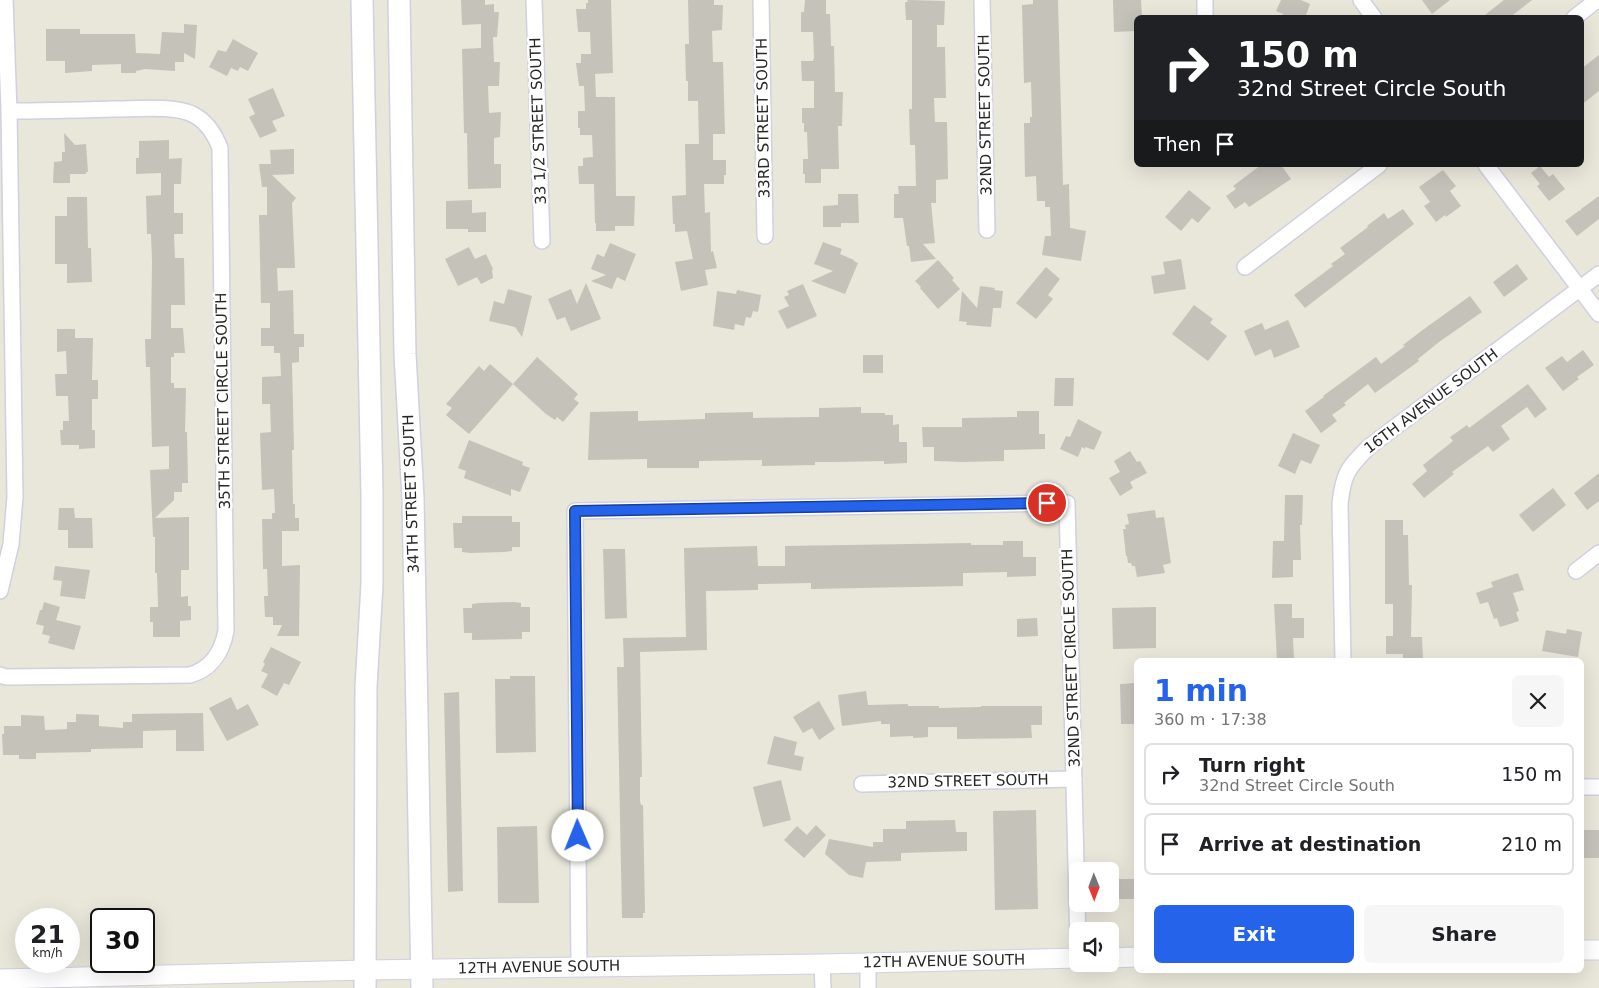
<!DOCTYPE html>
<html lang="en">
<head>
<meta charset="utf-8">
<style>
  body { margin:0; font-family:"DejaVu Sans",sans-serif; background:#f6f6f6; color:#202124; height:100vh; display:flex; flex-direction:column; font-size:19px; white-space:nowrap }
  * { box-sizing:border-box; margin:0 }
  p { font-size:16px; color:#757577 }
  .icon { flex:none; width:28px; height:28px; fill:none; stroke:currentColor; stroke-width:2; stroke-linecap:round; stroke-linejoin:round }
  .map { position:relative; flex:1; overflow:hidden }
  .panel { position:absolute; left:1134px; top:658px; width:450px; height:315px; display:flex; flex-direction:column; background:#fff; border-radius:8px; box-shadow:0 5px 20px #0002 }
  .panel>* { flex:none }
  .top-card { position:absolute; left:1134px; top:15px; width:450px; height:152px; border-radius:8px; box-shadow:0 5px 20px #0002; background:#202124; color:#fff; overflow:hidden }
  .needle { width:32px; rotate:179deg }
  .buttons { position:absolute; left:1069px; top:862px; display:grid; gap:10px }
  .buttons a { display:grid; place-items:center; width:50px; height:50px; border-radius:8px; background:#fff; box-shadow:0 5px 20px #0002; font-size:25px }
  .speed { position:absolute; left:15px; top:908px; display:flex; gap:10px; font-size:25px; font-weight:700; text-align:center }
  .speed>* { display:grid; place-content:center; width:65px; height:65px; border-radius:50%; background:#fff; box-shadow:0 5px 20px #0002; line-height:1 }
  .speed small { font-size:12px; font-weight:400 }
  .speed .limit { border:2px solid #111; border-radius:8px; background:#fff; color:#111 }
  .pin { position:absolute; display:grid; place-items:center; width:42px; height:42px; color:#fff; margin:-21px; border:2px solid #fff; border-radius:50%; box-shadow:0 1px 5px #0007 }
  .me { position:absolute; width:55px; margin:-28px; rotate:359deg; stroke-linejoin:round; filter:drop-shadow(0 0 4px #0008) }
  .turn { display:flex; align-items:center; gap:18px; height:105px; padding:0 20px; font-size:22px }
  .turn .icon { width:65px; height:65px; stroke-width:2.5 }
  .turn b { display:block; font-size:35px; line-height:42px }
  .then { display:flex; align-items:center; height:48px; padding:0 20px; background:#0003; gap:10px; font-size:19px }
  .round { display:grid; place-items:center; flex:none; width:52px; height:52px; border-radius:8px; background:#f6f6f6 }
  .head { display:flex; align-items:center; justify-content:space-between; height:85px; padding:0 20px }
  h1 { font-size:30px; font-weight:800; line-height:38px; color:#2563eb }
  .action { display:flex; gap:10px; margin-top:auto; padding:10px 20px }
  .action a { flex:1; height:58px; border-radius:8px; background:#2563eb; color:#fff; font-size:20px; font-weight:800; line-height:58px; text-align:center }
  .action a+a { background:#f6f6f6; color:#202124 }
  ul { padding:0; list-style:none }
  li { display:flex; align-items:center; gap:15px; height:62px; margin:0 10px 8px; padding:0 10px; border:2px solid #e0e0e0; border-radius:8px }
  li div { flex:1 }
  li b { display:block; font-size:19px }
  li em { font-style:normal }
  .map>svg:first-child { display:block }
  .building { fill:#c5c2ba }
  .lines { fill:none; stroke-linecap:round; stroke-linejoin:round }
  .minor-casing { stroke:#d0d0e0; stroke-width:18 }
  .tertiary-casing { stroke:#d0d0e0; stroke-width:21 }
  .secondary-casing { stroke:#d0d0e0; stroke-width:24 }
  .minor { stroke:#fff; stroke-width:15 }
  .tertiary { stroke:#fff; stroke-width:19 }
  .secondary { stroke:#fff; stroke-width:21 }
  .route-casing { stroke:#184099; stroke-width:12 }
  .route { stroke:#2563eb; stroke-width:9 }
  .labels { text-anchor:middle; stroke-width:5; stroke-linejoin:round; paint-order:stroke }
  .street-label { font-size:15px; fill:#282828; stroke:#fff }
</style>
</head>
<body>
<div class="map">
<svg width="1599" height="988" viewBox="0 0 1599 988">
  <rect width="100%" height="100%" fill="#e9e6da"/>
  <!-- building -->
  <g class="building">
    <polygon points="461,0 485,0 485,5 494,4 494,12 499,12 497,37 493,37 494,62 500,62 499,86 488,86 489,113 501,112 500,137 494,138 494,164 501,164 501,188 468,189 467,133 464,133 462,49 481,48 481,24 462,25"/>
    <polygon points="588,0 611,0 613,73 595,74 596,97 615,97 616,196 635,196 634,226 615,226 615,231 596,231 596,223 595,223 594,184 579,184 578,166 583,166 583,158 593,157 592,135 580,135 580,128 578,128 578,111 585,111 584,86 579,86 576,63 581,63 581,54 591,54 590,32 578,32 576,9 586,9 586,3 588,3"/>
    <polygon points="688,0 714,0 714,5 723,5 722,30 712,31 713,62 723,62 725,134 713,134 713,160 726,160 726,175 724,175 724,184 704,184 705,213 710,212 711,252 713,251 717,268 705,270 708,285 681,291 675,262 693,259 687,231 675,232 675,224 673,224 672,196 686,195 685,144 699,144 698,101 688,101 688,81 686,81 685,44 689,44"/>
    <polygon points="805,0 826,0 826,14 830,14 831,46 834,46 835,92 843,92 842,126 838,126 839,169 821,169 821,183 805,183 805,174 803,174 803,159 808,159 807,132 804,132 804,123 802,123 802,108 814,108 814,81 802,81 801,61 813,61 814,58 813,32 801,32 801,12 804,12"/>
    <polygon points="907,0 945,1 944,25 937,25 937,47 945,47 946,98 934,98 935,122 947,122 948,179 936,180 936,203 931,203 935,243 923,244 936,259 911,262 909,246 907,246 903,218 894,218 894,194 899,194 898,186 916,186 915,145 910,145 909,109 912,109 912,20 906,20 905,2 908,2"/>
    <polygon points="1033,0 1058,0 1063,185 1069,184 1070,228 1086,231 1081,261 1042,255 1045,236 1051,236 1050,207 1045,207 1045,201 1037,201 1036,176 1025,177 1024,123 1030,123 1030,117 1032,117 1031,82 1024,83 1022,5 1033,4"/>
    <polygon points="1113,0 1141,0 1142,18 1136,18 1136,31 1114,32"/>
    <polygon points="1281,0 1301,0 1310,4 1305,18 1282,18 1283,14 1276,11"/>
    <polygon points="1422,0 1450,0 1432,14"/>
    <polygon points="1504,0 1532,0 1509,18 1481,18"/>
    <polygon points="184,24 197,25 195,59 184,53 184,62 175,62 175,71 145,69 136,71 136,73 121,73 121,64 92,65 92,71 65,73 65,61 46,61 46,29 80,29 80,34 135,34 136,53 160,54 162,32 184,33"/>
    <polygon points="233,39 258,53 248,71 240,67 238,71 231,68 227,76 209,67 218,50 226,52"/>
    <polygon points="1599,55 1599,91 1581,105 1581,69"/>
    <polygon points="273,88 285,116 272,121 277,131 260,138 249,117 255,114 248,99"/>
    <polygon points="64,133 75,145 86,144 88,172 86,172 86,174 70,174 70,183 53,183 54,162 62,161 62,152 65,152"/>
    <polygon points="169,140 169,159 182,158 181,184 174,184 174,213 183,213 183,234 174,234 175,258 184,258 185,305 171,305 171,328 183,328 185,353 174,353 174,357 171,357 171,383 174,383 174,388 186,388 185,432 187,432 188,483 182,483 182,492 174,492 174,500 155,518 189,517 189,570 181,570 181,597 188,596 188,606 191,606 191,620 180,621 180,637 153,637 153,622 150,622 150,607 158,607 157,573 155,573 155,537 153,537 150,470 169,469 169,446 152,447 150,367 146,367 145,339 151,339 152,261 151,234 147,234 146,196 161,195 161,173 136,174 136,158 139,158 139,141"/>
    <polygon points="294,149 294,174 272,175 296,198 292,203 295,268 277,268 278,291 293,290 294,334 304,334 304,347 299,347 299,362 292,363 294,450 292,450 293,504 295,504 295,518 299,518 299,531 282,531 282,566 300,565 299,636 277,636 282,625 273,625 273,617 265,617 264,596 268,596 267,569 263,569 262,519 272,519 272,513 275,513 274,489 262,490 260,433 271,432 270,404 262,404 262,377 281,376 280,353 274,353 274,346 261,346 261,328 270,328 270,303 261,303 259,215 267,215 267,187 262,187 259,164 271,164 270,150"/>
    <polygon points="1261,165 1281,165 1291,179 1249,207 1245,202 1235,209 1226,196 1236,189 1233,186"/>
    <polygon points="1540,166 1549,177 1553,174 1565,189 1549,201 1537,186 1540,184 1531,173"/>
    <polygon points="1443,170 1456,186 1450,191 1461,206 1446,217 1445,215 1436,222 1424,206 1430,202 1419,187"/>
    <polygon points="1189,190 1211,208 1198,223 1192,218 1181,231 1165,217"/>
    <polygon points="838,194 858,194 859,223 841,223 841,227 823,227 823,206 838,205"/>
    <polygon points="1599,196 1599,219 1577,236 1565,221 1580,210 1581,211 1581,209"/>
    <polygon points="67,197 87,197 88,248 91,248 92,282 67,283 67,264 55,264 55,216 67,216"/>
    <polygon points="472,200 472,213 486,212 486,232 468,232 468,229 446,229 446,201"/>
    <polygon points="1403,209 1414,224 1305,308 1294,295 1333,266 1331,264 1345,254 1340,248 1368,227 1367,226 1384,213 1388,219"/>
    <polygon points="823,242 842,249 840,254 854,260 854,261 858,263 845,294 811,281 833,271 814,264"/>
    <polygon points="610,243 636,254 625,281 617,277 612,289 591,281 606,275 591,269 597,254 604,257"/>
    <polygon points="469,247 475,259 486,254 493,269 492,270 493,278 481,284 477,277 458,286 445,259"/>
    <polygon points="1181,259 1186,289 1154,294 1151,276 1165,274 1163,262"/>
    <polygon points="938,260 954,278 952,280 960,289 938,309 920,288 921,287 915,281"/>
    <polygon points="1517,264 1528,279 1504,297 1493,282"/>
    <polygon points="1046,267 1060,279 1048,295 1053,299 1036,319 1016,303"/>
    <polygon points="586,283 601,319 571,331 565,317 557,320 548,299 571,289 577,304"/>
    <polygon points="803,284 817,316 787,329 778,311 789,306 784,297 789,295 787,291"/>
    <polygon points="980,286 995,288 994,290 1003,291 1001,308 993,308 991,327 966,325 967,322 959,321 962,291 977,308"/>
    <polygon points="508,289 532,296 522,337 515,327 489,321 494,301 504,304"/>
    <polygon points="737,290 761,295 758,312 753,311 751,318 746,317 744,326 735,324 734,330 713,326 717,291 736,294"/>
    <polygon points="1470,296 1482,312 1439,342 1418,359 1419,361 1375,393 1368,384 1344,403 1346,405 1332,415 1337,421 1321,433 1305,411 1324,397 1323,396 1376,357 1381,364 1405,346 1403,345 1424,329"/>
    <polygon points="1194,305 1213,319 1210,323 1227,336 1208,361 1172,334"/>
    <polygon points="1288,320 1300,347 1274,358 1271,349 1255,356 1244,331 1262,323 1265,330"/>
    <polygon points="57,329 75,329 75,338 93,338 92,380 98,380 98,399 92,399 92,430 95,430 95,448 79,449 79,445 61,445 60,430 63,430 63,421 69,421 68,396 56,396 55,374 67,374 66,351 57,352"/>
    <polygon points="1583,350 1594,365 1577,377 1579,379 1563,391 1545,368 1562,356 1567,362"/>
    <rect x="863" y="355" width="20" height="18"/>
    <polygon points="537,357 578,394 574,399 579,403 563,422 557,417 555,420 546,414 513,384"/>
    <polygon points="490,364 513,384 469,434 446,415 452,408 446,404 479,366 484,371"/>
    <polygon points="1055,378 1074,378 1073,406 1054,406"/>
    <polygon points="1528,384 1547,409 1535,418 1527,407 1501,426 1510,439 1493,452 1488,446 1452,472 1454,474 1424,498 1412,484 1427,471 1423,465 1453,441 1450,437 1467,425 1469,428"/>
    <polygon points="861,407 861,413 885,413 885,415 893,415 893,425 899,424 899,442 907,442 907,463 884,464 884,461 835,462 815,462 815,465 762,466 762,460 699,461 699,468 647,468 647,459 588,460 590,412 638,411 638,421 705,419 705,413 753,412 753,418 819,417 819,408"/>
    <polygon points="1017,411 1039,411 1039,434 1045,434 1045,449 1004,450 1004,461 963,462 934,461 934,447 923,447 922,427 962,427 962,418 1017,417"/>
    <polygon points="1078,419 1102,432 1094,450 1085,447 1085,449 1082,447 1078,457 1060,449 1066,436 1070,437"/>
    <polygon points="1293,433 1320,445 1311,464 1301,460 1295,474 1278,466"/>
    <polygon points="469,440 523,462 522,465 530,468 520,492 511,489 511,496 464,478 466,471 458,468"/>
    <polygon points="1130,451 1137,462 1140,461 1147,473 1130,482 1133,488 1120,496 1109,478 1120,472 1114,461"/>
    <polygon points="1599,473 1599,501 1587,510 1574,493"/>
    <polygon points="1553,488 1566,505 1533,532 1519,515"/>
    <polygon points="1285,495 1303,495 1302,525 1300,525 1301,560 1293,560 1293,577 1272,578 1273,541 1284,541"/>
    <polygon points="59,508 74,508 75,518 92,518 93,548 68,548 68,530 58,530"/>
    <polygon points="1155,510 1156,518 1164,517 1171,563 1163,565 1165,573 1137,577 1135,566 1132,566 1131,563 1128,563 1127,556 1126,556 1123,529 1126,529 1125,525 1129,524 1127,514"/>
    <polygon points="462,516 512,516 512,522 520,522 520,547 512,547 512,551 504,552 470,553 462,552 462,548 454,548 453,523 462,523"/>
    <polygon points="1385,520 1403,520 1403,535 1408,535 1409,585 1412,585 1411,637 1422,637 1423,660 1403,660 1403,654 1386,654 1386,636 1393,636 1393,604 1385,604"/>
    <polygon points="1003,541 1023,541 1023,557 1036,557 1036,576 1007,577 1007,572 963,573 963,586 811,589 811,583 758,584 758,590 706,591 707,650 640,652 642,777 640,777 640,801 641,805 643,805 645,913 643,913 643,918 622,918 617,667 624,667 623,638 686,637 684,548 757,546 758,566 785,566 785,546 971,543 971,545 1003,545"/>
    <polygon points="603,549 625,549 627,618 605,619"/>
    <polygon points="55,566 90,570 85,599 60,596 62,581 53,580"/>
    <polygon points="1518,573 1524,590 1513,593 1519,611 1516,612 1519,621 1500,627 1497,618 1494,619 1488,602 1480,604 1476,593 1493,587 1491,582"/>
    <polygon points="44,602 60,607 56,620 81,626 74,650 48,643 50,636 42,634 44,626 36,624 40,610 42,610"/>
    <polygon points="514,602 521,603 521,607 530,607 530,632 522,632 522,639 472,640 472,633 464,633 463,608 472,608 472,604 479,603"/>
    <polygon points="1274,604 1292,604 1292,618 1304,618 1304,638 1293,638 1294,660 1277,660"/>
    <polygon points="1156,607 1156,648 1113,649 1112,608"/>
    <polygon points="1037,618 1038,636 1017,637 1017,619"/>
    <polygon points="1567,629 1582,632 1578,657 1542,651 1546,630 1566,634"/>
    <polygon points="271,647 301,662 289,685 284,683 277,696 261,687 268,674 261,671 265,664 263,662"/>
    <polygon points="510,676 535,676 536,752 496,753 495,679 510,679"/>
    <polygon points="1136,683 1136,724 1121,724 1120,684"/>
    <polygon points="866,691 868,705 908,704 908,706 939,706 939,708 981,707 981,706 1042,706 1042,725 1031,725 1032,738 957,739 957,727 928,727 928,737 913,738 913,736 890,737 890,724 881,724 881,721 842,726 838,695"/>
    <polygon points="459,692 463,891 448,892 444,693"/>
    <polygon points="231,697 237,710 248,704 259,725 227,741 209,708"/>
    <polygon points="819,701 835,729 819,740 812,728 803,733 793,717"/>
    <polygon points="203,713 204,751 176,751 176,730 143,731 143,748 91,749 91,752 36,753 36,759 19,759 19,755 3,755 2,734 4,734 4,726 21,726 21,715 44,716 45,730 67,729 67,722 76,722 76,714 99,715 99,726 123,728 123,722 132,722 132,714"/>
    <polygon points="774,736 797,742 794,755 804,757 801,771 767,764"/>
    <polygon points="781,780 791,820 763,827 753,787"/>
    <polygon points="1036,810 1038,909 995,910 993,811"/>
    <polygon points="955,820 956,832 967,832 967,851 901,853 901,861 866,862 863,878 849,875 825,854 829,839 873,847 873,842 883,842 883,829 906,829 906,821"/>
    <polygon points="816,825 826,835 804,858 784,840 797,826 807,835"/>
    <polygon points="537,826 539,903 498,903 497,827"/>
    <rect x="1584" y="830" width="15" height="28"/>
    <polygon points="1115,879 1136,879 1136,899 1116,899"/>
  </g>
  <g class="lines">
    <!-- minor casing -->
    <g class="minor-casing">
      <g id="minor">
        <polyline points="534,0 542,241"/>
        <polyline points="761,0 765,236"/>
        <polyline points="982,0 987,230"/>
        <polyline points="1205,0 1205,18"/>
        <polyline points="1361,0 1374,18"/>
        <polyline points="1574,18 1597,0"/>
        <polyline points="1486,165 1599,314"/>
        <polyline points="1245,267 1379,165"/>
        <polyline points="1576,571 1599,553"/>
        <polyline points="0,591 11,544 15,497 9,111 5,0"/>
        <path d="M1343,660L1340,504C1343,474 1348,467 1370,446L1599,274"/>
        <path d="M0,675L6,677L190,675C211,669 222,652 226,631L220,148C215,135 207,122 194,115C176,105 135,109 114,109C79,110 44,111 9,111"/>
        <polyline points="862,784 1074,779"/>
        <polyline points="1581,787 1599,787"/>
        <polyline points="868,963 868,988"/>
        <polyline points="822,964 823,988"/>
        <polyline points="579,967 575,511 1067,503 1078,945"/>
      </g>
    </g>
    <!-- tertiary casing -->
    <g class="tertiary-casing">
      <g id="tertiary">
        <polyline points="1581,950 1599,950"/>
        <polyline points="1110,958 1136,957"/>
        <polyline points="0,979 365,970 822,964 1078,958"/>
      </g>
    </g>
    <!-- secondary casing -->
    <g class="secondary-casing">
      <g id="secondary">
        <polyline points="362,0 372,495 372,584 366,687 365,988"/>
        <polyline points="399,0 405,354 413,498 422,988"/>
      </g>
    </g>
    <!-- minor -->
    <use href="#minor" class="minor"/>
    <!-- tertiary -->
    <use href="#tertiary" class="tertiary"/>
    <!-- secondary -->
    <use href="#secondary" class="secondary"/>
  </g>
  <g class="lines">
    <!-- route casing -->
    <g class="route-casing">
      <polyline id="route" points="578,836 575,511 1047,503"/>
    </g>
    <!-- route -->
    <use href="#route" class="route"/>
  </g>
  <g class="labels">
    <!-- street labels -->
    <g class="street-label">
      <text transform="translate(985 115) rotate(-91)" y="5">32ND STREET SOUTH</text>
      <text transform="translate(763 118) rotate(-91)" y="5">33RD STREET SOUTH</text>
      <text transform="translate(538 121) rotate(-92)" y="5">33 1/2 STREET SOUTH</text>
      <text transform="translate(223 401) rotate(-91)" y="5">35TH STREET CIRCLE SOUTH</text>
      <text transform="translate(1431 401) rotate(-37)" y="5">16TH AVENUE SOUTH</text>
      <text transform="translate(411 494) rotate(-92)" y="5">34TH STREET SOUTH</text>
      <text transform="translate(1071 658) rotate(-92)" y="5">32ND STREET CIRCLE SOUTH</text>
      <text transform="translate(968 781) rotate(-1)" y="5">32ND STREET SOUTH</text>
      <text transform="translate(944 961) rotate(-1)" y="5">12TH AVENUE SOUTH</text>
      <text transform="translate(539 967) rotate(-1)" y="5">12TH AVENUE SOUTH</text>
    </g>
  </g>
</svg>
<div class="buttons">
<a><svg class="needle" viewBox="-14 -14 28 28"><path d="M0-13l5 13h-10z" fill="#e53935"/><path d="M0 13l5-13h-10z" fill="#757577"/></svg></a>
<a><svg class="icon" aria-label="sound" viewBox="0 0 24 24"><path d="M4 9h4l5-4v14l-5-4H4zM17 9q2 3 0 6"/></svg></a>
</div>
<div class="speed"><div>21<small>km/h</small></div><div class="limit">30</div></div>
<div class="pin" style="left:1047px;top:503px;background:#d93025"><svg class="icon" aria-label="arrive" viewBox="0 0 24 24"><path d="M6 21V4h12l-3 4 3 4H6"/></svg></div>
<svg class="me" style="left:578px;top:836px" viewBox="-20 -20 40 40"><circle r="19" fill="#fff"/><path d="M0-13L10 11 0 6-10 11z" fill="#2563eb"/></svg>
<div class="top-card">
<div class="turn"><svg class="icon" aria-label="right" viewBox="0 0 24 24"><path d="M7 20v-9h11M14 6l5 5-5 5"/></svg><div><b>150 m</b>32nd Street Circle South</div></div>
<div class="then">Then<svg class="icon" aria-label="arrive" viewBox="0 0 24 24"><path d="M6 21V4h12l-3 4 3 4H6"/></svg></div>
</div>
<section class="panel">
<div class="head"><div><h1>1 min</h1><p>360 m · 17:38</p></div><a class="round"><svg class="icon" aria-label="close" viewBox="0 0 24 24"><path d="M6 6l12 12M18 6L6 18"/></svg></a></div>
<ul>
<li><svg class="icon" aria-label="right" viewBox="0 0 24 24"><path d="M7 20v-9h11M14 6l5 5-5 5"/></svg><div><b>Turn right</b><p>32nd Street Circle South</p></div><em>150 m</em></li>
<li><svg class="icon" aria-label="arrive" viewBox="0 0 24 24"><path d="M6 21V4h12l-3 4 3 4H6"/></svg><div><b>Arrive at destination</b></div><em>210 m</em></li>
</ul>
<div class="action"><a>Exit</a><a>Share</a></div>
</section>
</div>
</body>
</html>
